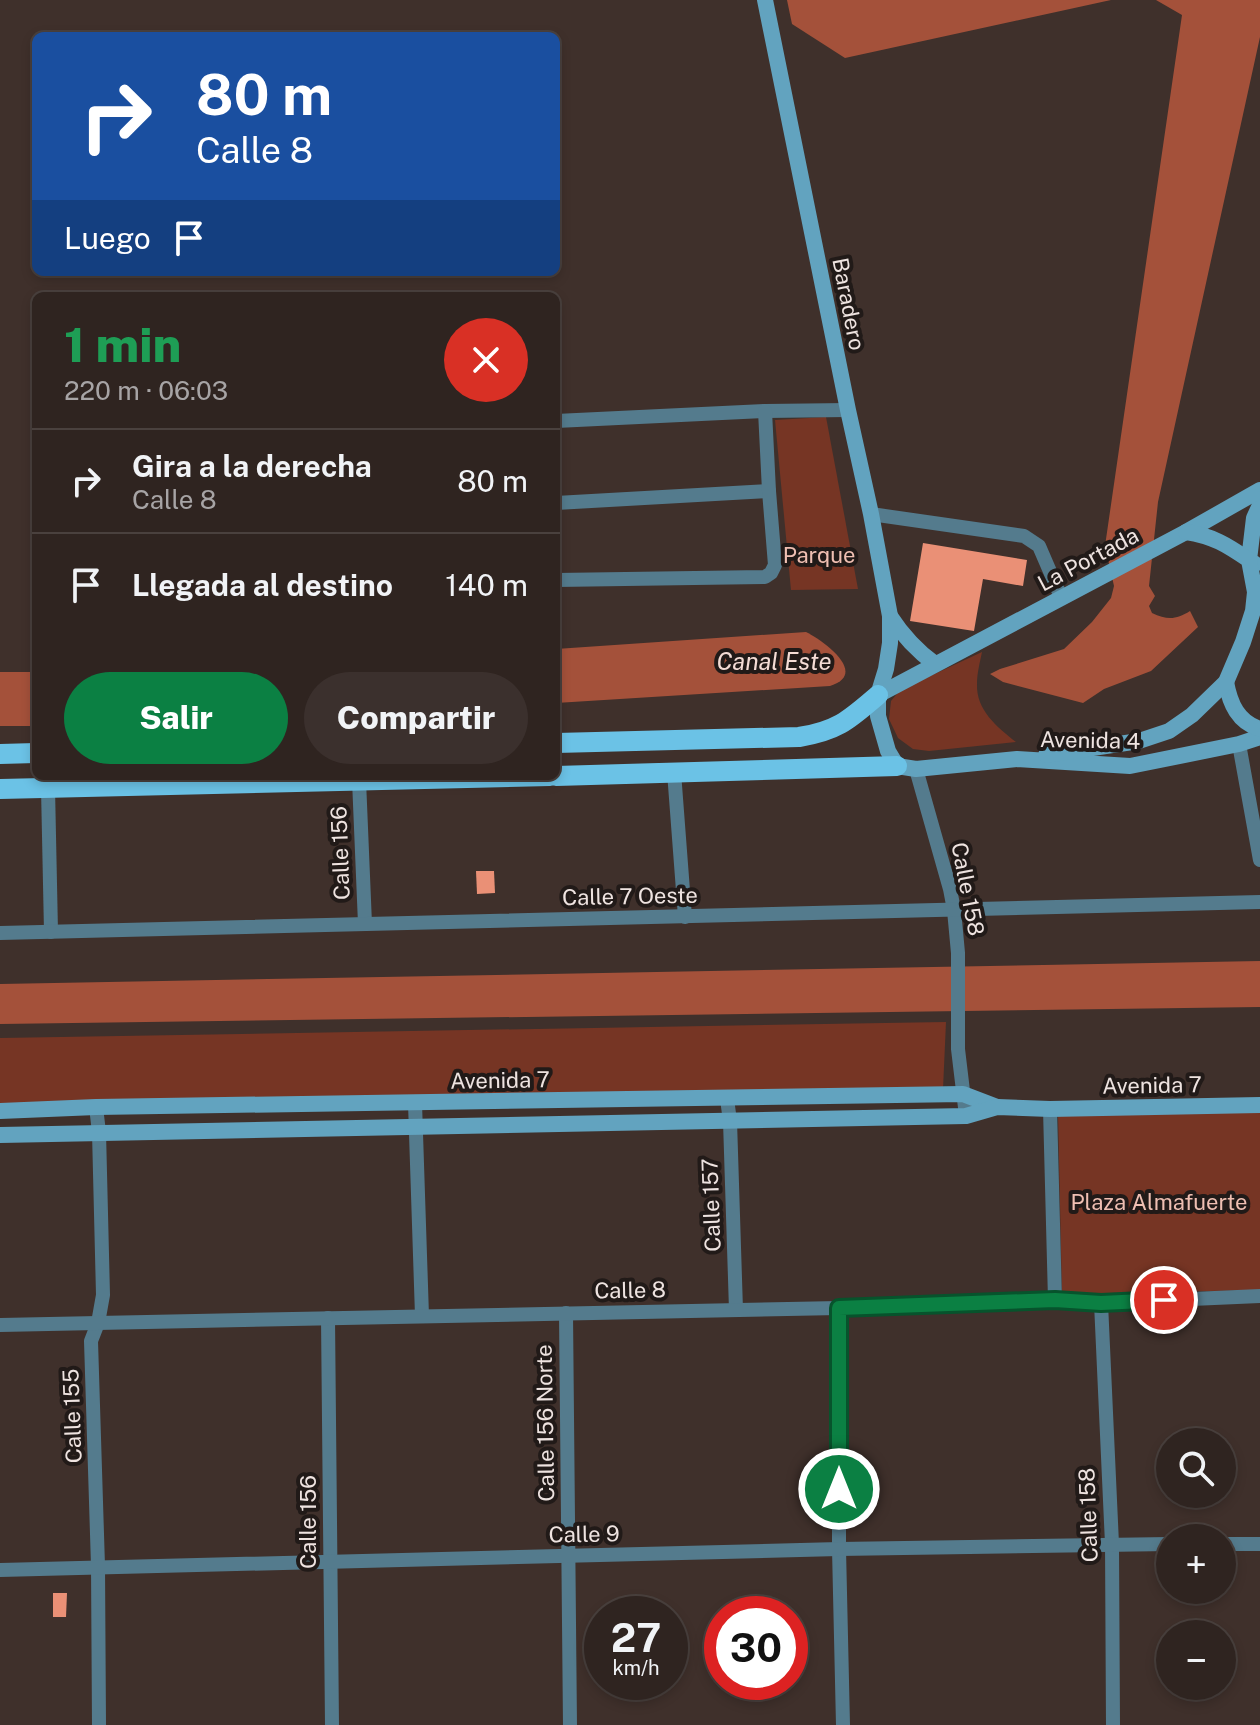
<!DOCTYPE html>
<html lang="es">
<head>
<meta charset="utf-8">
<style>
  body { margin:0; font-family:"Public Sans",sans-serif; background:#3b302d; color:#f1f3f6; height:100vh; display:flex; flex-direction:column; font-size:30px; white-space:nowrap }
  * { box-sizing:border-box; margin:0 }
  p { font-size:26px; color:#a7a4a5 }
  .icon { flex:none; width:44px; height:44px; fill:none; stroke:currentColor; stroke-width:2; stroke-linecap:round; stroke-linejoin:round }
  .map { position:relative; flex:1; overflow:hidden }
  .drawer { position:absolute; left:32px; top:292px; width:528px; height:488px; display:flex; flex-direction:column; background:#2f2420; border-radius:12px; box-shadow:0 4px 12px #0003,0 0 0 2px #4a413e }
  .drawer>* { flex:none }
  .guide { position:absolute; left:32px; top:32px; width:528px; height:244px; border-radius:12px; box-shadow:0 4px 12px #0003,0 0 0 2px #4a413e; background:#1a4fa0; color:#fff; overflow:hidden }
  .controls { position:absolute; left:1156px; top:1428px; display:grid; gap:16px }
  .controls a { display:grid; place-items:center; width:80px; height:80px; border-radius:50%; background:#2f2420; box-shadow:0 4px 12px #0003,0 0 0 2px #4a413e; font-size:40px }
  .speed { position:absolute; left:584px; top:1596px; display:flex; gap:16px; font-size:40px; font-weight:700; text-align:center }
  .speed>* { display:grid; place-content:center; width:104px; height:104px; border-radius:50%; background:#2f2420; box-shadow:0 4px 12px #0003,0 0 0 2px #4a413e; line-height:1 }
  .speed small { font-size:20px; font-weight:400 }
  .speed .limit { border:12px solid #d22; background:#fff; color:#111 }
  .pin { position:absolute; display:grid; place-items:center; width:68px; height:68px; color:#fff; margin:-34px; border:4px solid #fff; border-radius:50%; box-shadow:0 2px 8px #0007 }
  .me { position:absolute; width:88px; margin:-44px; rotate:0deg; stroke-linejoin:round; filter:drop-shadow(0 0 6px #0008) }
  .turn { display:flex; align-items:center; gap:28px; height:168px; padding:0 32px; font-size:36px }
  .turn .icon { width:104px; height:104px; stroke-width:2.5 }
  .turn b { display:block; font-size:56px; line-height:68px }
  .then { display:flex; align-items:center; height:76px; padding:0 32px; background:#0003; gap:16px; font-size:30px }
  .round { display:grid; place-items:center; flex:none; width:84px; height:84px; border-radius:42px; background:#3b302d }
  .headline { display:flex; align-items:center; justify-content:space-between; height:136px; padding:0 32px }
  h1 { font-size:48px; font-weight:800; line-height:60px; color:#1e9e55 }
  .button { display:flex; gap:16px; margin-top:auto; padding:16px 32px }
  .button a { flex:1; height:92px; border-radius:48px; background:#0b8043; color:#fff; font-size:32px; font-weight:800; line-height:92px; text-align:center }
  .button a+a { background:#3b302d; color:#f1f3f6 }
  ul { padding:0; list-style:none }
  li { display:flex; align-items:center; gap:24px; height:104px; padding:0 32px; border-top:2px solid #4a413e }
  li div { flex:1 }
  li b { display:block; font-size:30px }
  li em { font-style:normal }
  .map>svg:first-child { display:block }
  .green { fill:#763524 }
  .water { fill:#a4513a }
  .building { fill:#ea9076 }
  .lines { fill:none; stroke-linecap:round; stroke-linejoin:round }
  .minor { stroke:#547b8d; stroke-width:14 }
  .secondary { stroke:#62a3bf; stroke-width:16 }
  .primary { stroke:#6bc2e6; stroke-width:20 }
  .route-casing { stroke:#07532c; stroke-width:20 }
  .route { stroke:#0b8043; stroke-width:14 }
  .labels { text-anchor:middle; stroke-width:8; stroke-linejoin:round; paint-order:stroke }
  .street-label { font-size:22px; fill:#eee3e0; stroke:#211a18 }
  .park-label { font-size:22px; fill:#efbfb2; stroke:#211a18 }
  .water-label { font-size:24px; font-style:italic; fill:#f4dcd5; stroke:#211a18 }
</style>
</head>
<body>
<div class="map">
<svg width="1260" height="1725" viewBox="0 0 1260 1725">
  <rect width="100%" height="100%" fill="#3f302b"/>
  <!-- green -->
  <g class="green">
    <polygon points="826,417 858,589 791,590 775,420"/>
    <path d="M982,652C980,662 977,673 977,684C976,710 997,727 1016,742L929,751L913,749L898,738L889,719L891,701L900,690Z"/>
    <polygon points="946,1022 943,1089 0,1107 0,1038"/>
    <polygon points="1260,1111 1260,1290 1062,1294 1058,1114"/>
  </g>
  <!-- water -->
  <g class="water">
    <polygon points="787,0 1111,0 845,58 792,24"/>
    <path d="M1156,0H1260V37L1158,502L1149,586L1155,596L1149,606L1152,613C1167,620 1176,620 1190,611L1198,627L1151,671L1104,689L1083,703L1003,682L990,674L1000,669L1064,649L1092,622L1111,598L1114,586L1105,546L1182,15Z"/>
    <path d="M806,632C824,641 869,674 830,686L556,703V649Z"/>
    <rect x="0" y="672" width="36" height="54"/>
    <polygon points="1260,961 1260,1007 0,1024 0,984"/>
  </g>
  <!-- building -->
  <g class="building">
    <polygon points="923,543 1027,560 1023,586 983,579 974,631 910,621"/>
    <polygon points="476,871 494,871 495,893 477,894"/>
    <polygon points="53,1593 67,1593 66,1617 53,1617"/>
  </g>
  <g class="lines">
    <!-- minor -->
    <g class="minor">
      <polyline points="556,421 765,411 848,410"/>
      <polyline points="556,503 769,491"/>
      <polyline points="871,514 1024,536 1039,546 1061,597"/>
      <polyline points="556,580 765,577 771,573 775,565 769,491 765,411"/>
      <polyline points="1239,744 1260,860"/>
      <polyline points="916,769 950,889 954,910 958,953 958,1049 966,1116"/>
      <polyline points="674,772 685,917"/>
      <polyline points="359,780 365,924"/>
      <polyline points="48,788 51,932"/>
      <polyline points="0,933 1260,902"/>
      <polyline points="727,1099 730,1121 736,1310"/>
      <polyline points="415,1103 422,1316"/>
      <polyline points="96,1107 99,1132 103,1295 98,1323 91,1341 98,1566 99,1725"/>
      <polyline points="1050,1109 1055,1300"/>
      <polyline points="1101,1303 1112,1544 1113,1725"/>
      <polyline points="839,1308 839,1549 843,1725"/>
      <polyline points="566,1313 570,1725"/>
      <polyline points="328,1318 332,1725"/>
      <polyline points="0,1325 839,1308 1055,1300 1101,1303 1260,1296"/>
      <polyline points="1222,1544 1260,1544"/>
      <polyline points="0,1570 839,1549 1170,1544"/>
    </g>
    <!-- secondary -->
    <g class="secondary">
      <polyline points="765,0 848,410 871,514 890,616 890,643 886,669 878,695 878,716 888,751 897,766 916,769 1017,759 1130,766 1239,744 1260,737"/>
      <polyline points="1255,564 1249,560 1254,518 1260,505"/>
      <path d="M890,616C903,636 916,650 935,664"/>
      <path d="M1226,682C1230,704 1238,722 1260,729"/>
      <polyline points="878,695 1186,532 1260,490"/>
      <path d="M1046,755L1139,741L1169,731L1192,715L1226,682L1243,642L1253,611L1255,592L1249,560C1227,545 1213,536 1186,532"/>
      <polyline points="0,1111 96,1107 963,1094 997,1107"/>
      <polyline points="0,1135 966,1116 997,1107 1050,1109 1260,1105"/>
    </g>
    <!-- primary -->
    <g class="primary">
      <path d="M556,743L799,737C838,731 850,719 878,695"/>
      <polyline points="0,754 36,753"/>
      <polyline points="556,776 897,766"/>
      <polyline points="0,789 550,776"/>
    </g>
  </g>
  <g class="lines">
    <!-- route casing -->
    <g class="route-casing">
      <polyline id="route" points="839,1489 839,1308 1055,1300 1101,1303 1164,1300"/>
    </g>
    <!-- route -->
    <use href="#route" class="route"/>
  </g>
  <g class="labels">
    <!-- street labels -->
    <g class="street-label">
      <text transform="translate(849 304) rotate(79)" y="8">Baradero</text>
      <text transform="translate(1088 559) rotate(-28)" y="8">La Portada</text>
      <text transform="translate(1090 740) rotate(1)" y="8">Avenida 4</text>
      <text transform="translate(340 853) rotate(-92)" y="8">Calle 156</text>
      <text transform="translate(968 889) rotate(79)" y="8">Calle 158</text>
      <text transform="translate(630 896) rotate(-1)" y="8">Calle 7 Oeste</text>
      <text transform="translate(500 1080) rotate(-1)" y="8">Avenida 7</text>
      <text transform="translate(1152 1085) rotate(-1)" y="8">Avenida 7</text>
      <text transform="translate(711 1205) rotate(-92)" y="8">Calle 157</text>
      <text transform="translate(630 1290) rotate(-1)" y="8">Calle 8</text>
      <text transform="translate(72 1416) rotate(-92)" y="8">Calle 155</text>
      <text transform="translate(545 1423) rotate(-91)" y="8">Calle 156 Norte</text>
      <text transform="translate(1088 1515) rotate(-92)" y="8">Calle 158</text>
      <text transform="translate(308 1522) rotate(-90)" y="8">Calle 156</text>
      <text transform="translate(584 1534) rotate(-1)" y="8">Calle 9</text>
    </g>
    <!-- park labels -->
    <g class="park-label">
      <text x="819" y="563">Parque</text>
      <text x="1159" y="1210">Plaza Almafuerte</text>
    </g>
    <!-- water labels -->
    <g class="water-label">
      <text x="774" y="670">Canal Este</text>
    </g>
  </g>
</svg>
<div class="controls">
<a><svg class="icon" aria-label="search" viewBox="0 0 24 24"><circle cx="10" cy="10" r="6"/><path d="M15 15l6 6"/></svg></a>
<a>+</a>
<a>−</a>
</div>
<div class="speed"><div>27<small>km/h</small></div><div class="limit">30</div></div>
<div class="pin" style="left:1164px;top:1300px;background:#d93025"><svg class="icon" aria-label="arrive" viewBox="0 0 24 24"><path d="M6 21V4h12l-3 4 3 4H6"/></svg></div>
<svg class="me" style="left:839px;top:1489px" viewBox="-20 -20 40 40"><circle r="17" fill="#0b8043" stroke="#fff" stroke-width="3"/><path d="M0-11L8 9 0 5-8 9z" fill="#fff"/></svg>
<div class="guide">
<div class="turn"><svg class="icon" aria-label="right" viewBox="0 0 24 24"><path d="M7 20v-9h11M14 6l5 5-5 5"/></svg><div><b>80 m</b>Calle 8</div></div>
<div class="then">Luego<svg class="icon" aria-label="arrive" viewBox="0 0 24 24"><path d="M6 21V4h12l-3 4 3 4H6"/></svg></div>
</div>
<section class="drawer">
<div class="headline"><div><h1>1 min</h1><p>220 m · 06:03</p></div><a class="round" style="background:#d93025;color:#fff"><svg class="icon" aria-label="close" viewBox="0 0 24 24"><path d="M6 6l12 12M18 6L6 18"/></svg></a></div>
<ul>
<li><svg class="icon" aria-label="right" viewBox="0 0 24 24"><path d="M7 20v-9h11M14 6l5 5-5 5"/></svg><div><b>Gira a la derecha</b><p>Calle 8</p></div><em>80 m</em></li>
<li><svg class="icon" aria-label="arrive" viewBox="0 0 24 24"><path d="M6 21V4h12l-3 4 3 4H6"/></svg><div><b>Llegada al destino</b></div><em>140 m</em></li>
</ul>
<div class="button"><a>Salir</a><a>Compartir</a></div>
</section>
</div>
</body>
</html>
